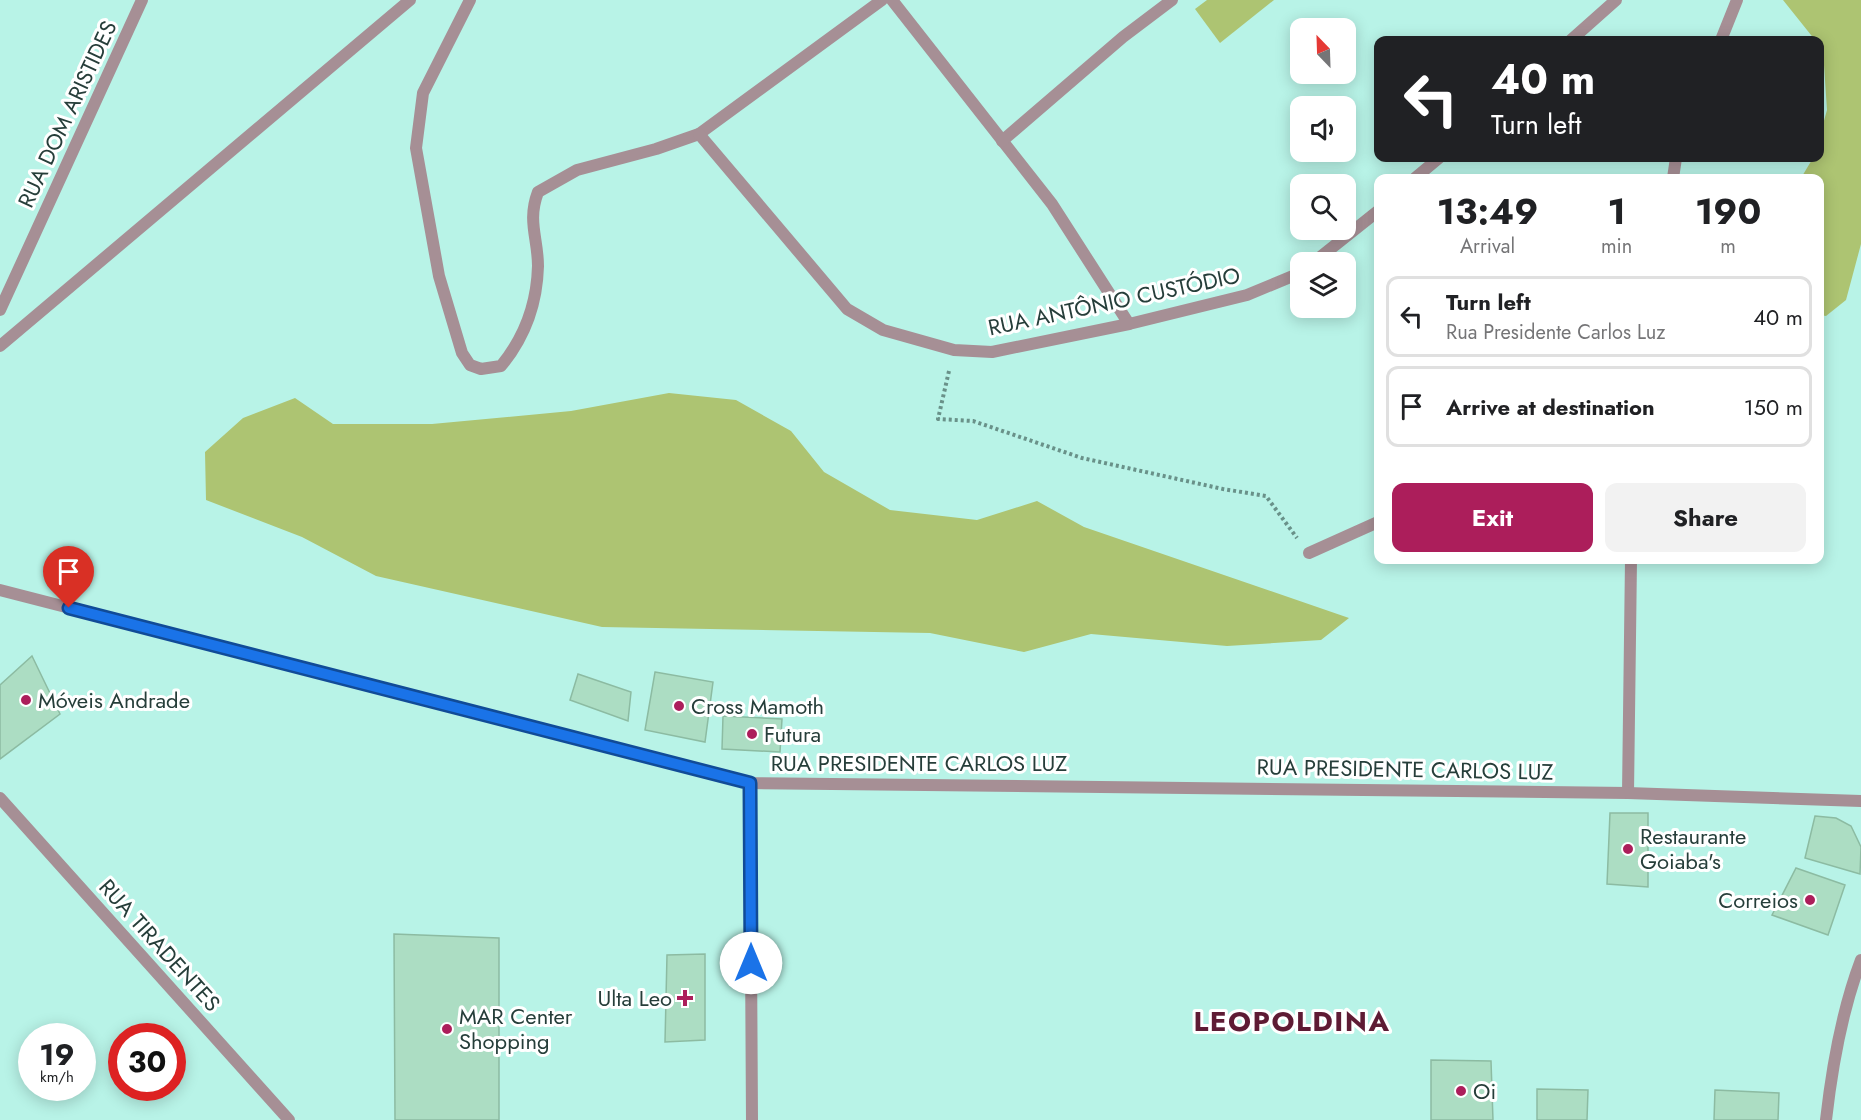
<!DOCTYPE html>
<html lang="en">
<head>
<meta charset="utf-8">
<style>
  body { margin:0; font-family:Jost,sans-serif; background:#f2f2f2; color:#202124; height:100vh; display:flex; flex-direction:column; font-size:22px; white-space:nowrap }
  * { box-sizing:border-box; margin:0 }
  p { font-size:20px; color:#757577 }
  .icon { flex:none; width:33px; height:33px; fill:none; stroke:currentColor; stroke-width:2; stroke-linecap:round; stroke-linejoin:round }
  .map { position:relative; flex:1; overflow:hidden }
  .drawer { position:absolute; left:1374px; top:174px; width:450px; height:390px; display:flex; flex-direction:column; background:#fff; border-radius:12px; box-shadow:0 3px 15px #0003 }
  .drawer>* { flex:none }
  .hud { position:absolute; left:1374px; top:36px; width:450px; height:126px; border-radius:12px; box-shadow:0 3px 15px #0003; background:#202124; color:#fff; overflow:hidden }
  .needle { width:39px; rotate:337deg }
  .fabs { position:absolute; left:1290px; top:18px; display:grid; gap:12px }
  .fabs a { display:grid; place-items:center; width:66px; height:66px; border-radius:12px; background:#fff; box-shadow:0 3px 15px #0003; font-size:30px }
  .speed { position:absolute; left:18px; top:1023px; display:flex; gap:12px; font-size:30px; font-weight:700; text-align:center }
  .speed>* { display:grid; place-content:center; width:78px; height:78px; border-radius:50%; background:#fff; box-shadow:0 3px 15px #0003; line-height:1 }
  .speed small { font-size:15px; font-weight:400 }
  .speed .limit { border:9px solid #d22; background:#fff; color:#111 }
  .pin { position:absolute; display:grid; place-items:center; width:51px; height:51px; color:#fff; margin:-62px -26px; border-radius:50% 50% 50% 0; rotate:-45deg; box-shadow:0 0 6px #0007 }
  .pin .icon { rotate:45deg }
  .me { position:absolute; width:66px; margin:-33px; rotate:0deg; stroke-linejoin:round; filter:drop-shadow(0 0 4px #0008) }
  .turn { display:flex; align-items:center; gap:21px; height:126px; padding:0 18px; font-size:27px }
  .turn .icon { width:78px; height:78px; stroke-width:2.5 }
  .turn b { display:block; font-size:42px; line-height:51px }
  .eta { display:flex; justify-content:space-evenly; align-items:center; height:102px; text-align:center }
  .eta b { font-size:36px; font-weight:700; line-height:42px }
  .cta { display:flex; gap:12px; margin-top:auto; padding:12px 18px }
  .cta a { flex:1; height:69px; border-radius:12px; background:#ac1e5b; color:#fff; font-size:24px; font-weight:700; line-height:69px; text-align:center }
  .cta a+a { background:#f2f2f2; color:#202124 }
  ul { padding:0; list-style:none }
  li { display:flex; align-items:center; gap:18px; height:81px; margin:0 12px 9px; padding:0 6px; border:3px solid #e0e0e0; border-radius:12px }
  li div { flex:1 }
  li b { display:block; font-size:22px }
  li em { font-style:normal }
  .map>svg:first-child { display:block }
  .green { fill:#adc472 }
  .building { fill:#acddc3; stroke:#8cbba2; stroke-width:1.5 }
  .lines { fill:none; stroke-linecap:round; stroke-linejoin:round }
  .path { stroke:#699189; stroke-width:4; stroke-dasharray:3 3; stroke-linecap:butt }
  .minor { stroke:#a68f95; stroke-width:12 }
  .tertiary { stroke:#a68f95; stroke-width:12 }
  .route-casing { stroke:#114b97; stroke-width:15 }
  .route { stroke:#1a73e8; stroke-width:10 }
  .poi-dot { fill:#ac1e5b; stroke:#fff; stroke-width:2 }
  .labels { text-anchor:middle; stroke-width:6; stroke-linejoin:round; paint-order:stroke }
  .street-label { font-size:22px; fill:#263e3a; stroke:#fff }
  .poi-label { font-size:22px; fill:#263e3a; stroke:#fff; text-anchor:start }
  .district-label { font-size:28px; font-weight:bold; letter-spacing:1.5px; fill:#5e1b34; stroke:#fff }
</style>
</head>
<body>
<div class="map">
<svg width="1861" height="1120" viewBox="0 0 1861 1120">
  <rect width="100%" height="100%" fill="#b8f3e7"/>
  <!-- green -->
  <g class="green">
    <polygon points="1207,0 1274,0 1220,43 1195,9"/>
    <polygon points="1783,0 1861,0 1861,244 1846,300 1826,316 1820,315 1820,178 1801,178 1813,158 1820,158 1820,135 1827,110 1823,50 1820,40 1815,40"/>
    <polygon points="669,393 736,400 791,431 824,472 890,510 977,520 1037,501 1084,527 1349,618 1321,640 1227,646 1091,634 1024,652 930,633 602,627 376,576 302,537 206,500 205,452 243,418 295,398 333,424 432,424 571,411"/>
  </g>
  <!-- building -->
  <g class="building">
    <polygon points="32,656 60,714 0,759 0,685"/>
    <polygon points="655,672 713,682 705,742 645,730"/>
    <polygon points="578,674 631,692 628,721 570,700"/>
    <polygon points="723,716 782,719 780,752 722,749"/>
    <polygon points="1610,813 1648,813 1648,887 1607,884"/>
    <polygon points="1815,816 1836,818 1851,826 1861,847 1860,874 1805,858"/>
    <polygon points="1796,868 1845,885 1828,935 1772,915"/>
    <polygon points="394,934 499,938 499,1120 395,1120"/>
    <polygon points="705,954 705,1040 665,1042 667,955"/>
    <polygon points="1431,1060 1491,1061 1493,1120 1431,1120"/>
    <polygon points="1537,1089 1588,1090 1587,1120 1537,1120"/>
    <polygon points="1715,1090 1779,1093 1778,1120 1714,1120"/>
  </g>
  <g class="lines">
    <!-- path -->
    <polyline class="path" points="949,371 938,419 973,421 1082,458 1223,489 1266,496 1297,538"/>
    <!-- minor -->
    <g class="minor">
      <path d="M470,0L423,93L416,148L439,276L462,353L470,365L481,369L501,366C525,337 537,304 538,266C538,238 527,221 538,192L577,170L656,149L699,134L882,0"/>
      <polyline points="892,0 1052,204 1129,324"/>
      <polyline points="1571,40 1616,0"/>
      <polyline points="1721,40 1737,0"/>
      <polyline points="699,134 847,309 883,330 954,350 992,352 1129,324 1247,295 1300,273"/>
      <polyline points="1002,141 1123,37 1172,0"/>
      <polyline points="1415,178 1439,158"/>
      <polyline points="1673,178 1676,158"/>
      <polyline points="1314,262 1378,211"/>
      <polyline points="0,310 142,0"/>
      <polyline points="0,346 410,0"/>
      <polyline points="1309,553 1378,522"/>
      <polyline points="750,783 752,1120"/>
      <polyline points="1628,793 1631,560"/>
      <polyline points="0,798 289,1120"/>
      <path d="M1826,1120C1832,1067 1842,1010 1861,960"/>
    </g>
    <!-- tertiary -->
    <polyline class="tertiary" points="0,590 750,783 1628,793 1861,801"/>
  </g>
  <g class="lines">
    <!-- route casing -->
    <g class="route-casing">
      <polyline id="route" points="69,608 750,783 751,963"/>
    </g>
    <!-- route -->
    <use href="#route" class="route"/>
  </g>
  <!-- markers -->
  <g class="poi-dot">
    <circle cx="26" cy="700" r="6"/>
    <circle cx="679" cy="706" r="6"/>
    <circle cx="752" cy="734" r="6"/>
    <circle cx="1628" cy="849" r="6"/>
    <circle cx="1810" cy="900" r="6"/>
    <path d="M682 989h6v6h6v6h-6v6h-6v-6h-6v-6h6z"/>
    <circle cx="447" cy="1029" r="6"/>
    <circle cx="1461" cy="1091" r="6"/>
  </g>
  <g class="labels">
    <!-- street labels -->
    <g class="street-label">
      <text transform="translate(67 114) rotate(-65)" y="8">RUA DOM ARISTIDES</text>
      <text transform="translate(1114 301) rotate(-12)" y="8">RUA ANTÔNIO CUSTÓDIO</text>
      <text x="919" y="771">RUA PRESIDENTE CARLOS LUZ</text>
      <text transform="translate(1405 769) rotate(1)" y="8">RUA PRESIDENTE CARLOS LUZ</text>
      <text transform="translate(160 945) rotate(48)" y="8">RUA TIRADENTES</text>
    </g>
    <!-- poi labels -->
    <g class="poi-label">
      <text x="38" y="708">Móveis Andrade</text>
      <text x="691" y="714">Cross Mamoth</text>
      <text x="764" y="742">Futura</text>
      <text x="1640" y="844">Restaurante<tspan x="1640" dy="25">Goiaba's</tspan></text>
      <text x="1798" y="908" text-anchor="end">Correios</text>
      <text x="672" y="1006" text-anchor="end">Ulta Leo</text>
      <text x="459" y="1024">MAR Center<tspan x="459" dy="25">Shopping</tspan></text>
      <text x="1473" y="1099">Oi</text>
    </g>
    <!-- district labels -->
    <g class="district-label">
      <text x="1292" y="1031">LEOPOLDINA</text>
    </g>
  </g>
</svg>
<div class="fabs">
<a><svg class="needle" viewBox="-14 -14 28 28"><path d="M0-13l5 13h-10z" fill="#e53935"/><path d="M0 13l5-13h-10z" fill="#757577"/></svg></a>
<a><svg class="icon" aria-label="sound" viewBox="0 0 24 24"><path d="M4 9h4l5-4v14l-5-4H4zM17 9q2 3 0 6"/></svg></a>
<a><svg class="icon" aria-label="search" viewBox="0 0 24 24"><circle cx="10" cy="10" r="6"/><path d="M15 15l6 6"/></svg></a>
<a><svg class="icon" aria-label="layers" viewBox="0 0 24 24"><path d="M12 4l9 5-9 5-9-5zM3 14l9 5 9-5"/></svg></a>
</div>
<div class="speed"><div>19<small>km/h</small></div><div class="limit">30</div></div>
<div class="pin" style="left:69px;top:608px;background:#d93025"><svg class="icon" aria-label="arrive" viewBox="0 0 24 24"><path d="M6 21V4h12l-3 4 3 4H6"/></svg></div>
<svg class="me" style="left:751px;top:963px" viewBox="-20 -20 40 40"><circle r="19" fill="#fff"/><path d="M0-13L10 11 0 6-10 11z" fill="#1a73e8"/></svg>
<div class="hud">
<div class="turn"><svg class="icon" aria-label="left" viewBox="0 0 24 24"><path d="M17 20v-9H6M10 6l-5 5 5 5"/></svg><div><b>40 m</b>Turn left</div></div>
</div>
<section class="drawer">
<div class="eta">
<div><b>13:49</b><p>Arrival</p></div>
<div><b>1</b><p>min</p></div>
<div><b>190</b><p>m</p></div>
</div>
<ul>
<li><svg class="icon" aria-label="left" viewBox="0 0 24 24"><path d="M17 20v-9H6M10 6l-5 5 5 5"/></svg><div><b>Turn left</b><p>Rua Presidente Carlos Luz</p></div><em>40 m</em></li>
<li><svg class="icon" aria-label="arrive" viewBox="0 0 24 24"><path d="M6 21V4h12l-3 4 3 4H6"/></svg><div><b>Arrive at destination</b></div><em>150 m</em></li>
</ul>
<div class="cta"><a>Exit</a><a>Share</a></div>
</section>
</div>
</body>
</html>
